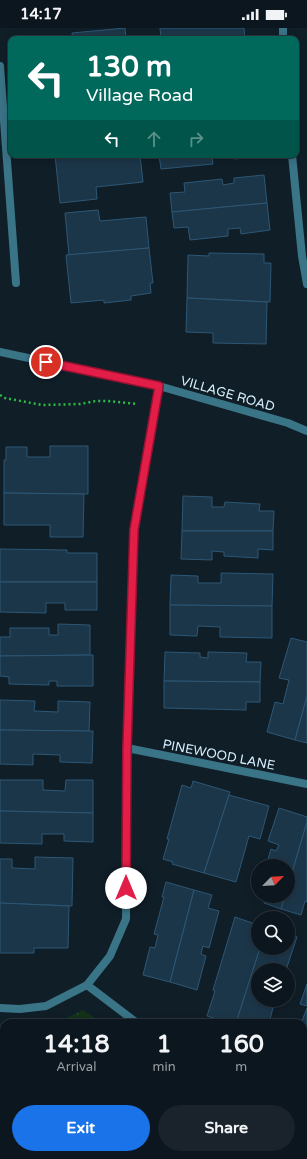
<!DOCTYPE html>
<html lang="en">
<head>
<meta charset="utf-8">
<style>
  body { margin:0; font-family:"Varela Round",sans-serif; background:#1a232b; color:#f1f3f6; height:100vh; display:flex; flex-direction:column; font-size:15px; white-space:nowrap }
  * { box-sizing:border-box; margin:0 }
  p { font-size:13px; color:#9a9fa4 }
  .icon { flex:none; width:22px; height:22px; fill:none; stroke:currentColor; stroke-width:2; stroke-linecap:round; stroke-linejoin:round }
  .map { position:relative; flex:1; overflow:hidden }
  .panel { position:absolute; left:0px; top:991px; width:307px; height:140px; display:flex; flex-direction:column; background:#0c161e; border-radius:12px 12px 0 0; box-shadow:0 2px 10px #0003,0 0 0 1px #2c353c }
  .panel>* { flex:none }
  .banner { position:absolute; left:8px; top:8px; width:291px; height:122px; border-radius:8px; box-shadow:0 2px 10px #0003,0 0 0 1px #2c353c; background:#00695c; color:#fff; overflow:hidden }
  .needle { width:26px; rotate:66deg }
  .tools { position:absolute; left:251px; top:831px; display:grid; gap:8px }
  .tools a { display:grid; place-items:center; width:44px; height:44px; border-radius:50%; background:#0c161e; box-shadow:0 2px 10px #0003,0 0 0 1px #2c353c; font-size:20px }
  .pin { position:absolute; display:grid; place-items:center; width:34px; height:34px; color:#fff; margin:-17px; border:2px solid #fff; border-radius:50%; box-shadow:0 1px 4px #0007 }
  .me { position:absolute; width:44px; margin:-22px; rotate:0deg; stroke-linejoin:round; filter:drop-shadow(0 0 3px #0008) }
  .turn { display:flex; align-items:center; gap:14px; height:84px; padding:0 12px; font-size:18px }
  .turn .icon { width:52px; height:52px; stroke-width:2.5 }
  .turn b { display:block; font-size:28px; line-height:34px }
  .lanes { display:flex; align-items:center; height:38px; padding:0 12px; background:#0003; justify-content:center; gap:20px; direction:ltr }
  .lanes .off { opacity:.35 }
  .eta { display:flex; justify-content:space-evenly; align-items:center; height:68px; text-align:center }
  .eta b { font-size:24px; font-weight:700; line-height:28px }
  .cta { display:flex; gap:8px; margin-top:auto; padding:8px 12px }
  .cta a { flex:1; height:46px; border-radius:24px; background:#1a73e8; color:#fff; font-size:16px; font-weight:700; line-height:46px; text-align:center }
  .cta a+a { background:#1a232b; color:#f1f3f6 }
  .status { display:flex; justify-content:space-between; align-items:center; height:28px; padding:0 20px; background:#0c161e; direction:ltr }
  .status svg { height:11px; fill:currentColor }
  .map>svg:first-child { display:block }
  .park { fill:url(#park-crowns) }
  .building { fill:#1c3649; stroke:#2d5775 }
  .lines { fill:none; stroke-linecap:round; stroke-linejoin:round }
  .path { stroke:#2fbb45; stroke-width:2.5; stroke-dasharray:2 3; stroke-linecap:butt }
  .minor { stroke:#3a7487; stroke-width:8 }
  .tertiary { stroke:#3a7487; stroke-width:8 }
  .route-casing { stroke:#92132f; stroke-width:10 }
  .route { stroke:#e11d48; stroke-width:7 }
  .labels { text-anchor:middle; stroke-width:3.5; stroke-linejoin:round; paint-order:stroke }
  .street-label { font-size:13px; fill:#d7f2ff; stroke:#101e28 }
</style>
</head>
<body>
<div class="status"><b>14:17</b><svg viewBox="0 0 49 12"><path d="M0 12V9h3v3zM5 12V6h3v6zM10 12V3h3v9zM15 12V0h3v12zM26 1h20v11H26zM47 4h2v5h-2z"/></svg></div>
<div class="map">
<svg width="307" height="1131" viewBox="0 0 307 1131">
  <defs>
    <pattern id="park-crowns" width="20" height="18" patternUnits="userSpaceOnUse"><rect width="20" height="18" fill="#133218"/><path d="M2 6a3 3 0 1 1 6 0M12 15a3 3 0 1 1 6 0" fill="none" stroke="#35503b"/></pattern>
  </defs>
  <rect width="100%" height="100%" fill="#101e28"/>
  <!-- park -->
  <g class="park">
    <polygon points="83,982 102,995 56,995"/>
    <polygon points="4,1126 4,1127 86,1127 86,1131 4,1131"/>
  </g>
  <!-- building -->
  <g class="building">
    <polygon points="125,0 126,11 73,11 72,5"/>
    <polygon points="160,0 244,0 245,11 161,11"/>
    <polygon points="55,127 140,127 143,154 96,159 97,171 60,175"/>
    <polygon points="159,127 212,127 213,136 161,141"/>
    <polygon points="234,127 262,127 263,128 234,131"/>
    <polygon points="264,147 267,175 172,184 170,165 185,164 184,155 222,151 223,157 234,155 234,150"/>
    <polygon points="267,175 270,202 241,206 240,200 228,201 228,208 190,212 188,199 174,200 172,184"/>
    <polygon points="98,182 100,193 146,189 149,220 69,227 65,185"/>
    <polygon points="149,220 153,255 150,255 151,265 131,268 131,272 104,275 104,272 71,275 66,227"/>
    <polygon points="209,225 264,226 264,235 271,235 270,274 187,270 188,227 209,228"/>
    <polygon points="187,270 267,274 266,316 213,315 213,305 186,304"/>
    <polygon points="50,418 88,418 88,466 4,465 4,432 6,432 6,419 27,419 27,429 50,429"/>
    <polygon points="4,465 84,466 83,509 50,509 50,497 4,497"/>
    <polygon points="183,468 212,469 212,479 224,479 225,474 260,476 259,483 274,483 273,503 182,503"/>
    <polygon points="182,503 273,503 273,522 258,521 258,530 224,528 224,524 212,523 212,532 181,531"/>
    <polygon points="0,521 67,522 67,525 97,525 97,554 0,554"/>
    <polygon points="221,545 273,546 272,578 170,577 171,547 198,548 198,555 221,555"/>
    <polygon points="0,554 97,554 97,582 65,582 65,575 46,575 46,585 0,584"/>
    <polygon points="170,577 272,578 272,610 220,609 220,599 198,598 197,608 170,607"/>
    <polygon points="58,596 90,597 90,627 0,628 0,609 10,609 10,600 49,600 49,607 58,607"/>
    <polygon points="291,610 307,614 307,668 295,712 267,704 275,674 283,676 289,652 279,650"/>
    <polygon points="165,624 200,625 200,629 208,630 208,624 247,625 246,634 261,634 260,654 164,653"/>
    <polygon points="93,627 93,658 57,658 57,653 49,653 49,657 9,656 9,649 0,648 0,628"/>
    <polygon points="164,653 260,654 260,674 246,674 246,682 164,680"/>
    <polygon points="307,668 307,715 295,712"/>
    <polygon points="0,672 35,673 34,683 58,684 58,673 90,674 89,703 0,702"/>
    <polygon points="0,702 93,703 92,735 60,734 60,727 33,726 33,737 0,736"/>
    <polygon points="0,752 43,752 43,762 65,763 66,752 93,752 93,785 0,783"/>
    <polygon points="193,753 230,764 204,845 172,836 173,834 163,831 169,811 167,811 182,757 191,760"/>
    <polygon points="229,767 269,778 260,811 249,808 236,854 204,845"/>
    <polygon points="279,780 307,789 307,794 288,858 288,838 266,838 271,821 276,823 279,817 268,813"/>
    <polygon points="0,783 93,785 93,814 64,813 64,806 42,806 42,816 0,815"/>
    <polygon points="307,794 307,874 305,873 301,887 281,881 285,868 288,868 288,858"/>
    <polygon points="35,829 73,830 72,878 0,875 0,831 12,831 12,840 35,841"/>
    <polygon points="166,854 194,862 170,954 143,947 150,919 155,920 158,907 154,906 164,869 162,869"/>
    <polygon points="194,862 212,867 208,880 219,883 209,920 203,918 201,926 206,928 197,962 170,954"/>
    <polygon points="266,868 285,868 281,881 264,875"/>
    <polygon points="0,875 69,878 68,920 34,920 34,925 0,925"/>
    <polygon points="235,889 258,897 258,920 260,920 236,995 229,995 207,988 215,963 213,962"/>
    <polygon points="288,906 297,909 286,942 258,942 258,972 266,972 265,977 273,980 269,995 236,995 260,920 288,920"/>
    <polygon points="307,956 307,978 300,976"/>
    <polygon points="307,980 307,1009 303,1008 303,995 301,995"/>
    <polygon points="307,1100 307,1131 296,1131 298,1127 303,1127 303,1111"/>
    <polygon points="101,1127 134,1127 133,1131 100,1131"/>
    <polygon points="134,1127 168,1127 166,1131 133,1131"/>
    <polygon points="194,1127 219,1127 217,1131 192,1131"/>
    <polygon points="219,1127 249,1127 248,1130 241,1127 239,1131 217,1131"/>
    <polygon points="271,1127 298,1127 296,1131 274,1131 275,1129"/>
  </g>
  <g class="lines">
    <!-- path -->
    <polyline class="path" points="0,367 5,370 42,377 80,376 96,373 108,373 137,376"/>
    <!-- minor -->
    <g class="minor">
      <polyline points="283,11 283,0"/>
      <polyline points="0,38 16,255"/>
      <polyline points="292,127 302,228 307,256"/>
      <polyline points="127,720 307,756"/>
      <polyline points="87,957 137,995"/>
      <polyline points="0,980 20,981 46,978 87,957 110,928 126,891 127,720 134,502 159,358"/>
      <polyline points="303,1061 307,1062"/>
    </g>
    <!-- tertiary -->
    <polyline class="tertiary" points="0,324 159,358 288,395 307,403"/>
  </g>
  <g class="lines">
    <!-- route casing -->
    <g class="route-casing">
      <polyline id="route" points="46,334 159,358 134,502 127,720 126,860"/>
    </g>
    <!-- route -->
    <use href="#route" class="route"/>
  </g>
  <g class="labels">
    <!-- street labels -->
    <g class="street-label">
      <text transform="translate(228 365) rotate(16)" y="5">VILLAGE ROAD</text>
      <text transform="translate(219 726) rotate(11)" y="5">PINEWOOD LANE</text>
    </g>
  </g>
</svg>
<div class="tools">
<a><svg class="needle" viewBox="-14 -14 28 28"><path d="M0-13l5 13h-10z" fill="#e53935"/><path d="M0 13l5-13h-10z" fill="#9a9fa4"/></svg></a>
<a><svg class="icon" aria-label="search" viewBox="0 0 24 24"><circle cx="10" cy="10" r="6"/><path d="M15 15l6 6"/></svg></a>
<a><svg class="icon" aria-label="layers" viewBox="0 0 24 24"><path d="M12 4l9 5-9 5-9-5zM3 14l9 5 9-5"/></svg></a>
</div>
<div class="pin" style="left:46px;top:334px;background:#d93025"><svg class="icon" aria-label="arrive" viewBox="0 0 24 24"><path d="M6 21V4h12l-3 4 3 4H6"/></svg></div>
<svg class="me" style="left:126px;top:860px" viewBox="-20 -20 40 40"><circle r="19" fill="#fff"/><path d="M0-13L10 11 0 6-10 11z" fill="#e11d48"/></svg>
<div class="banner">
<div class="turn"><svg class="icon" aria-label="left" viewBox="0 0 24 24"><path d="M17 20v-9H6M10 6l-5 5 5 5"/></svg><div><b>130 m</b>Village Road</div></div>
<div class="lanes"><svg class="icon" aria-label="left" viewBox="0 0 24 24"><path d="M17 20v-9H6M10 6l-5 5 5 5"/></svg><svg class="icon off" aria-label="ahead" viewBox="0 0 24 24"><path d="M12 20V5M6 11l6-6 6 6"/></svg><svg class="icon off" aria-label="right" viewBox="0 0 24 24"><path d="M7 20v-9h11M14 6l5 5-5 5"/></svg></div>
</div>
<section class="panel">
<div class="eta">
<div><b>14:18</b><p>Arrival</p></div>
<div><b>1</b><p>min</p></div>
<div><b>160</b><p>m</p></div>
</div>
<div class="cta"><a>Exit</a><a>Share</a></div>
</section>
</div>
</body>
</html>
